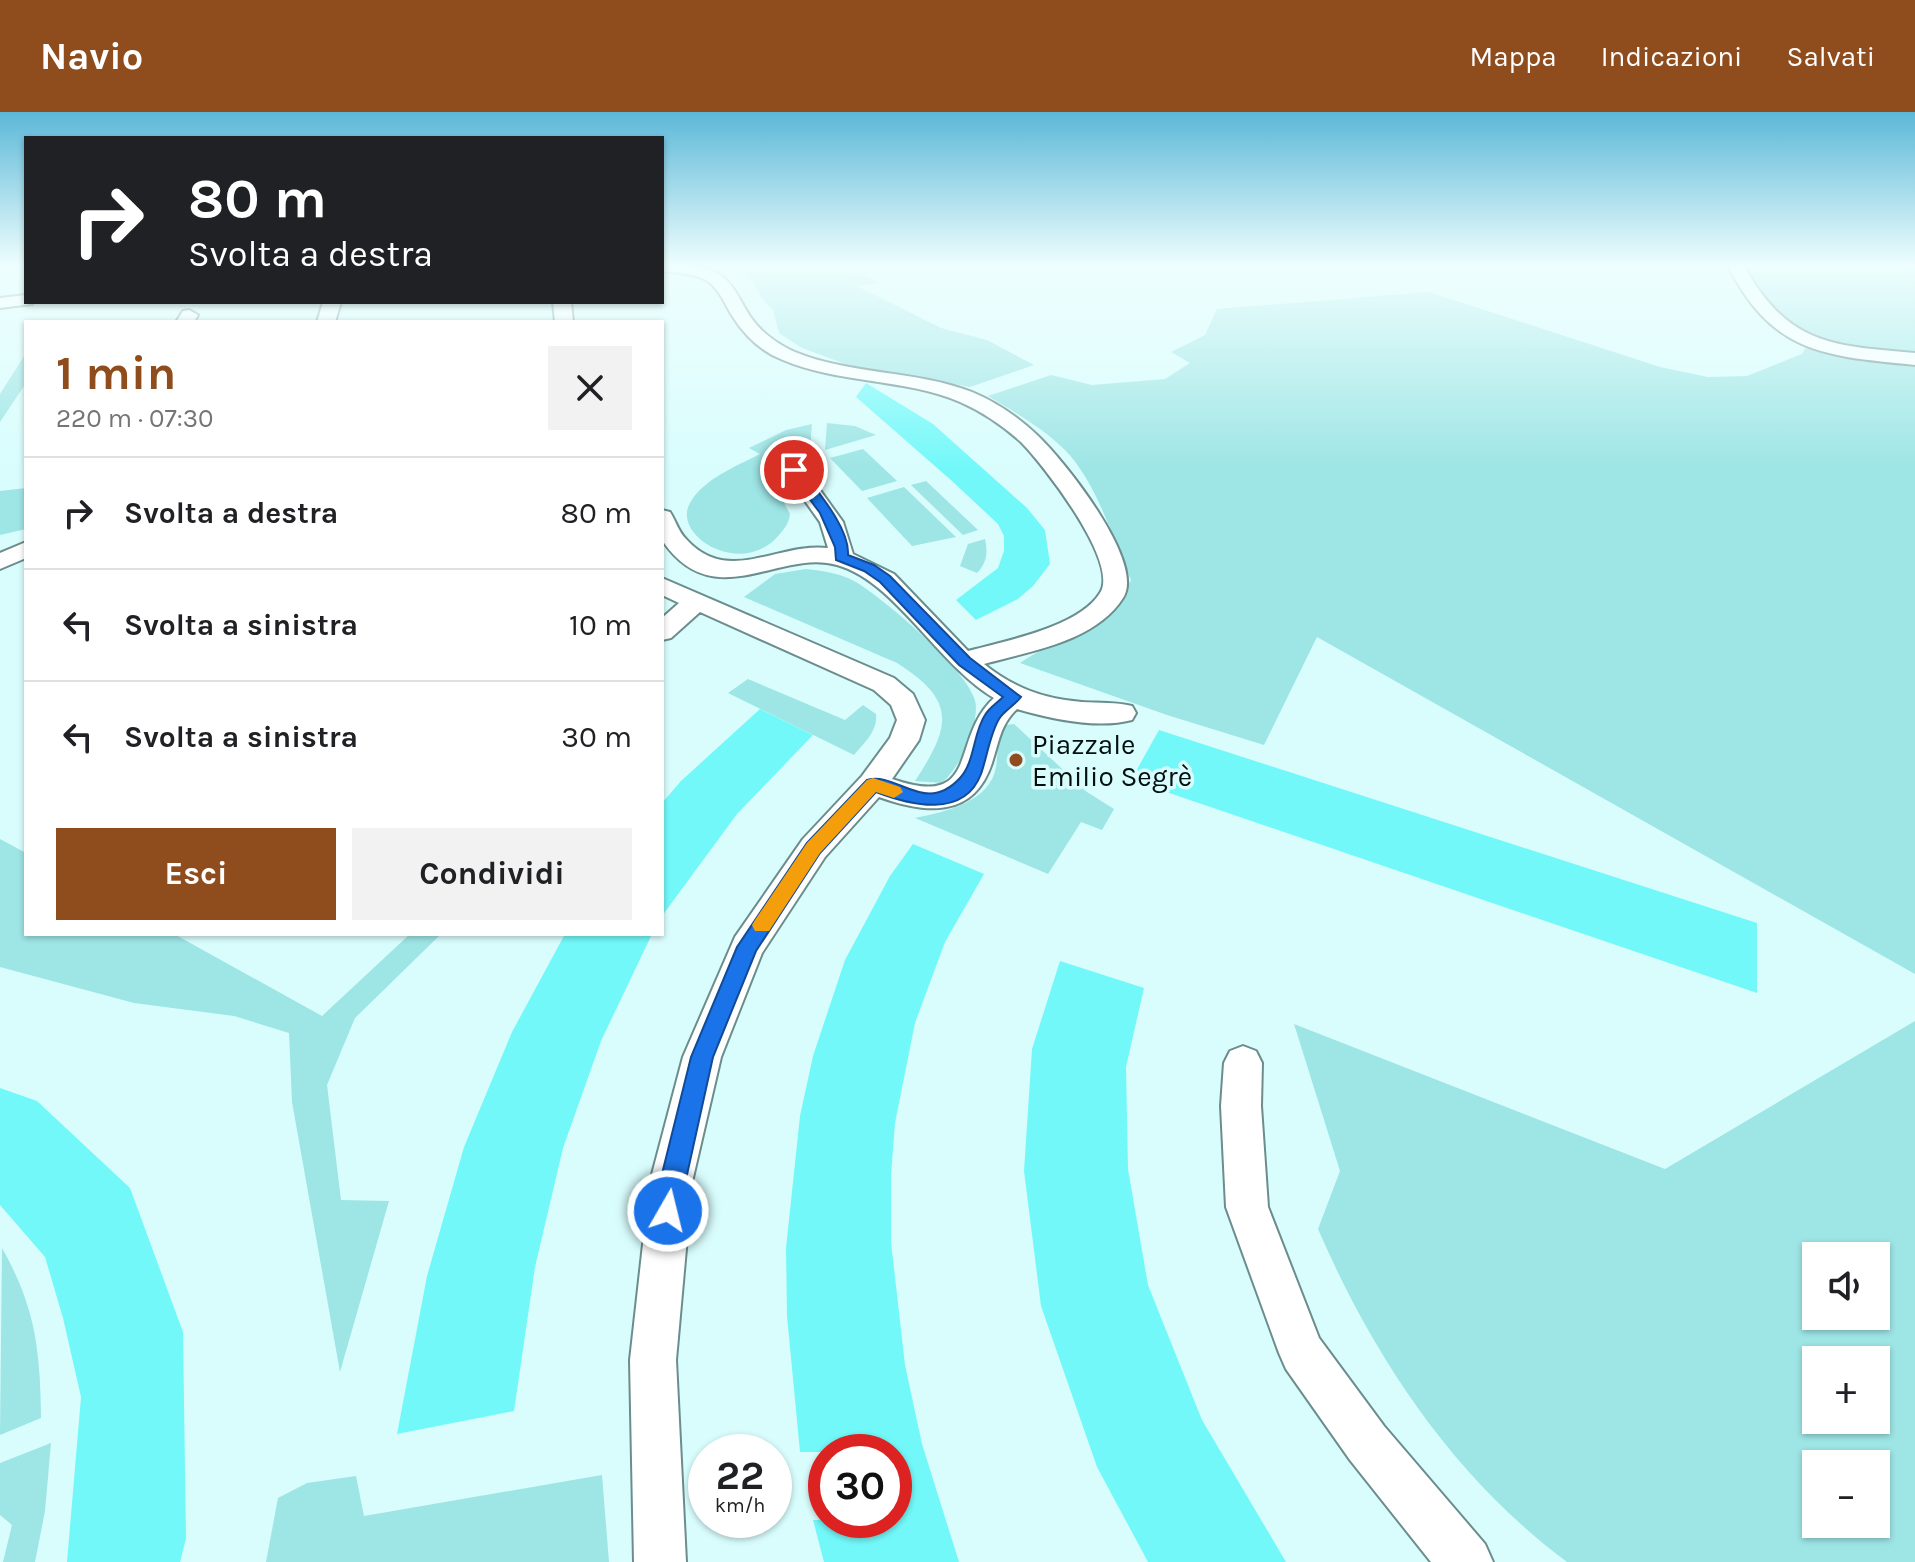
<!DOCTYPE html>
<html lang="it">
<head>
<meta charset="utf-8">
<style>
  body { margin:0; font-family:Karla,sans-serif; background:#f2f2f2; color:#202124; height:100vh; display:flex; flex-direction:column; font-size:30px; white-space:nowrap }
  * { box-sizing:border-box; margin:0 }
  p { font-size:26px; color:#757577 }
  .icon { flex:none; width:44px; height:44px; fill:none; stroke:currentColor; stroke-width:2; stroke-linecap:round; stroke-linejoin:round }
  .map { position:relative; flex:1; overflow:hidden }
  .side { position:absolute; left:24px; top:208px; width:640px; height:616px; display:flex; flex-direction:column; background:#fff; border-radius:0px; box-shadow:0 2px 6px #0004 }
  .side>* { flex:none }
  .hud { position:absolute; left:24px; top:24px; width:640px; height:168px; border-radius:0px; box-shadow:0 2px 6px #0004; background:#202124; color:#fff; overflow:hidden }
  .fabs { position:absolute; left:1802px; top:1130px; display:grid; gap:16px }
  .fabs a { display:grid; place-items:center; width:88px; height:88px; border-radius:0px; background:#fff; box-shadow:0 2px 6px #0004; font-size:40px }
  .speed { position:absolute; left:688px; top:1322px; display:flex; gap:16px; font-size:40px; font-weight:700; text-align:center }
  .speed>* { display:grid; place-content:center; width:104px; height:104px; border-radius:50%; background:#fff; box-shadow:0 2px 6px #0004; line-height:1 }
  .speed small { font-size:20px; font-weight:400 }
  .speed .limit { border:12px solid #d22; background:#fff; color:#111 }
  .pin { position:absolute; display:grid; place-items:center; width:68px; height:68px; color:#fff; margin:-34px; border:4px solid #fff; border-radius:50%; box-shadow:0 2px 8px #0007 }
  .me { position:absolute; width:88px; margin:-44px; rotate:8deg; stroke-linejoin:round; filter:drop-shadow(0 0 6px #0008) }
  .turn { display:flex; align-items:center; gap:28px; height:168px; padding:0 32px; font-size:36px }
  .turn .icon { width:104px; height:104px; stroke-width:2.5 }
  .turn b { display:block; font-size:56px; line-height:68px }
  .round { display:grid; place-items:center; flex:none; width:84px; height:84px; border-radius:0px; background:#f2f2f2 }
  .summary { display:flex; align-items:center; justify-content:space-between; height:136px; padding:0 32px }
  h1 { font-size:48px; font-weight:700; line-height:60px; color:#8f4c1d }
  .primary-button { display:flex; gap:16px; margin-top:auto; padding:16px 32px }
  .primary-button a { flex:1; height:92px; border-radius:0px; background:#8f4c1d; color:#fff; font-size:32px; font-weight:700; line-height:92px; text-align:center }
  .primary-button a+a { background:#f2f2f2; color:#202124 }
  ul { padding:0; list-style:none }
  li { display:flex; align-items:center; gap:24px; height:112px; padding:0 32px; border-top:2px solid #e0e0e0 }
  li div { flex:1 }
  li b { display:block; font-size:30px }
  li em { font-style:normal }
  header { display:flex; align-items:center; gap:48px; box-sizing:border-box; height:112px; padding:0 40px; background:#8f4c1d; color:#fff }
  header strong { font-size:38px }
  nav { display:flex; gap:44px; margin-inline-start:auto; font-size:28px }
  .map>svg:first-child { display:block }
  .green { fill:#9ee5e5; fill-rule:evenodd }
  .building { fill:#73f8f9 }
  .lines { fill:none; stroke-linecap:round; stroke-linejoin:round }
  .street-casing { stroke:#6c8d8d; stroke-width:4 }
  .street { fill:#fff; fill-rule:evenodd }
  .route { fill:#1a73e8; stroke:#114b97; stroke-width:2 }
  .slow { fill:#f59e0b }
  .poi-dot { fill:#8f4c1d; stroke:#d9fdfd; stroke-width:3 }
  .labels { text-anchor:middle; stroke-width:7; stroke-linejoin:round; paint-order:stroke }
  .poi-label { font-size:28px; fill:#040f10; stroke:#d9fdfd; text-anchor:start }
</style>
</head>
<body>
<header>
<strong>Navio</strong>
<nav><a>Mappa</a><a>Indicazioni</a><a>Salvati</a></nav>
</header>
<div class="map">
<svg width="1915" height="1450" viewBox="0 0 1915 1450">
  <rect width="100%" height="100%" fill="#d9fdfd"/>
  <!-- green -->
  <g class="green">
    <path d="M725,154C762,154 849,148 878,171L857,174L941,216L987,228L1034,253L970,275L848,253L802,236L779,221L773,198C749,179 762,160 725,154Z"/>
    <path d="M1742,154H1915V244C1885,239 1822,236 1797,221C1776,208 1753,176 1742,154Z"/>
    <path d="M1429,180L1660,255L1708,265L1747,264L1802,242L1807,233L1915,250V862L1317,525L1264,633L1167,603L1020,551C1064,521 1106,520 1131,468C1114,429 1101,385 1076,351C1057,324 1016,301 988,284L1051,263L1092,273L1165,267L1190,251L1171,240L1205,223L1217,197Z"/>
    <polygon points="26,241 26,271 0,310 0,282"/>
    <polygon points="827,311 855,314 876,323 825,338"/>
    <path d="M812,312L810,339L778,340V345L764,354L790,402C789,411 785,416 779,423C742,467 671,424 690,391C703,367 737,354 760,342L749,336L786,318Z"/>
    <polygon points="863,337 897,369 862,379 830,346"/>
    <polygon points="926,369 978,418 963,423 911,373"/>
    <polygon points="904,375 956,425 912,434 867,386"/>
    <polygon points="26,376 26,417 0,423 0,379"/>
    <path d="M985,427C988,440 987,451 977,461L960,454L968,432Z"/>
    <path d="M806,457C823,459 839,461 854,469C881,484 976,564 976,594C976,621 961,653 942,671L915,669C951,614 957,589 897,551L744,485L775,462Z"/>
    <path d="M748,567L845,608L863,593L876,602C878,619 864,631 854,643L728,581Z"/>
    <path d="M1014,612L1087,680L1114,697L1102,718L1081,710L1048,762L915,706C945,700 990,690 996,655C999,638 995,626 1006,613Z"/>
    <polygon points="0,727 26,741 26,822 174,822 322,904 410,822 441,822 355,906 327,973 341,1088 389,1089 340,1260 292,990 289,921 234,904 134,891 0,855"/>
    <path d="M1915,909V1450H1567C1453,1365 1374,1246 1318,1117L1340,1059L1294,912L1665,1057ZM1816,1144H1876V1204H1816ZM1816,1248H1876V1308H1816ZM1816,1352H1876V1412H1816Z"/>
    <path d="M2,1136C36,1196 40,1239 41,1306L0,1323Z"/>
    <polygon points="51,1331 45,1399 35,1450 3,1450 12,1413 0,1403 0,1351"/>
    <polygon points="602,1363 609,1450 266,1450 278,1386 307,1371 356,1364 364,1404"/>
  </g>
  <!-- building -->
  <g class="building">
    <polygon points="866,271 933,312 1027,396 1045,418 1050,452 1033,474 1018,487 976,508 956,488 998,456 1004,439 1004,424 998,412 952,369 856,285"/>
    <polygon points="760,597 813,623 737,702 662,804 662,691 681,669"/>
    <polygon points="1159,618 1757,811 1757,881 1131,668"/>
    <polygon points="913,732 984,762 945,830 915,911 895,1011 891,1063 891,1130 905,1253 922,1332 959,1450 824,1450 813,1408 894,1408 894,1340 800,1340 787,1204 786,1136 800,1004 813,944 845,848 890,764"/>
    <polygon points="565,822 652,822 601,929 563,1036 535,1155 514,1299 397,1322 427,1164 464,1035 512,920"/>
    <polygon points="1060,849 1144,876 1126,955 1127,1007 1128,1057 1148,1173 1202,1308 1286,1450 1148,1450 1097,1355 1041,1194 1024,1059 1032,937"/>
    <polygon points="0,976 37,989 130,1076 183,1220 186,1426 180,1450 67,1450 81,1285 63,1206 45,1145 0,1093"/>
  </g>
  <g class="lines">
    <!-- street casing -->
    <g class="street-casing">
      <g id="street">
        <path d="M662,154C680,154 699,152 715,160C735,170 740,191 752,207C763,222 779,233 795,240C851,263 915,258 972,280C996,290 1018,305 1037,323C1064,348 1146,451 1123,486C1095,530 1030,539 984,552C1014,576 1043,587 1082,590C1099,591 1116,590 1132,594L1136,601L1132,608C1098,617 1051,607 1017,597C1000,613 999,630 992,651C973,708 924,701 879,685L825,745L762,841L721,945L692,1070L676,1248L686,1450H634L630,1248L650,1070L683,945L735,825L803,727L862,664L890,626L897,608L891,593L874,578L700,500L671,526L662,528V506L679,491L662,483V466L894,566L913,582L925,608L919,628L892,667C982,698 949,627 994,586C937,552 895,469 837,453C779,436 714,505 662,428V398L670,400C676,409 678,419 686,427C728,474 778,430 828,436L820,410L783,358L786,353H802L843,410L853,442L894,462L968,539C1005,529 1079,515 1100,481C1120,451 1043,352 1021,330C1003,314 983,300 960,290C904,266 840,272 783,248C762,240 745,224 733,205C724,191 719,175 704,167C691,161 676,161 662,159Z"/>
        <path d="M1728,154H1744C1788,233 1832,234 1915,241V253C1824,244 1773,242 1728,154Z"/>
        <polygon points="26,183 26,190 32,192 0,196 0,186"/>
        <polygon points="323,190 341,190 335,210 317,210"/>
        <polygon points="553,190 571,190 573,210 555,210"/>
        <polygon points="189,198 198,203 194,210 176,210 183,199"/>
        <polygon points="26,430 26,446 0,457 0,441"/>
        <polygon points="1243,934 1256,939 1262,951 1261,994 1268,1095 1319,1226 1384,1314 1485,1432 1493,1450 1431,1450 1350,1348 1286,1257 1279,1241 1226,1095 1221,994 1224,951 1230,939"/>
      </g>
    </g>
    <!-- street -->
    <use href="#street" class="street"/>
  </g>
  <!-- sky -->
  <linearGradient id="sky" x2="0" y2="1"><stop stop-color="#5cb8d8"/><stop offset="0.43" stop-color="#eefefe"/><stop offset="1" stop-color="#eefefe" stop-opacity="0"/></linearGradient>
  <rect width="1915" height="357" fill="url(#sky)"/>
  <!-- route -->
  <path class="route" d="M790,355H799C815,377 850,415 848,443L874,453L890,464L970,546L1021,585C1015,593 1004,599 999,607C990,622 987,645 981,662C964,707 910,693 876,680L820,741L756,839L713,945L677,1108L668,1111L660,1108L656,1099L660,1070L691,945L737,835L807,731L867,668C897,659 925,704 960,666C975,650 973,621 985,603C989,596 997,591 1003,585L959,553L880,470L864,459L836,448L835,435L820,401L788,358Z"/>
  <!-- slow -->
  <polygon class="slow" points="873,666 900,675 903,680 894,686 876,680 820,741 769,819 755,819 752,813 755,808 807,731 867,668"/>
  <!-- markers -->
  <circle class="poi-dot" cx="1016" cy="648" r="8"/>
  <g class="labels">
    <!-- poi labels -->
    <g class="poi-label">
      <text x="1032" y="642">Piazzale<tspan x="1032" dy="32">Emilio Segrè</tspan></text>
    </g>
  </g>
</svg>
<div class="fabs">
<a><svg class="icon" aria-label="sound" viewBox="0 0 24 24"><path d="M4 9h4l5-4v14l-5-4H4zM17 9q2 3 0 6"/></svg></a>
<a>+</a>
<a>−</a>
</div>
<div class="speed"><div>22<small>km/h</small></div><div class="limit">30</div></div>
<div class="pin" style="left:794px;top:358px;background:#d93025"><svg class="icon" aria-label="arrive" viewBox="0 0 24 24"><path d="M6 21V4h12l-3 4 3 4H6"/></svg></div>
<svg class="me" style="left:668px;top:1099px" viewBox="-20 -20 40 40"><circle r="17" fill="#1a73e8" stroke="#fff" stroke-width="3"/><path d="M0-11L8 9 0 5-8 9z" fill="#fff"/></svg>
<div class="hud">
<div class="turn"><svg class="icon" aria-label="right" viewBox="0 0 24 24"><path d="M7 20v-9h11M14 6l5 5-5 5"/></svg><div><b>80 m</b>Svolta a destra</div></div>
</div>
<section class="side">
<div class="summary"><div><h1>1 min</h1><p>220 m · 07:30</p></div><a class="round"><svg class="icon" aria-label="close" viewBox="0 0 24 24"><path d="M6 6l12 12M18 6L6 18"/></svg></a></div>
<ul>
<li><svg class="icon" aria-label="right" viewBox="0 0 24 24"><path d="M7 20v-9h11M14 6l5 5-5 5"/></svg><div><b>Svolta a destra</b></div><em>80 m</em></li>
<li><svg class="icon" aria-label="left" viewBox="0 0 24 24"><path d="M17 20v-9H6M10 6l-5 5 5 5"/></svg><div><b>Svolta a sinistra</b></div><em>10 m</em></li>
<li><svg class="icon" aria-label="left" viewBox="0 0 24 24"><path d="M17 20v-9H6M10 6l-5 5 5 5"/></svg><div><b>Svolta a sinistra</b></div><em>30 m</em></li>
</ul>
<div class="primary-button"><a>Esci</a><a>Condividi</a></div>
</section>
</div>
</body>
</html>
